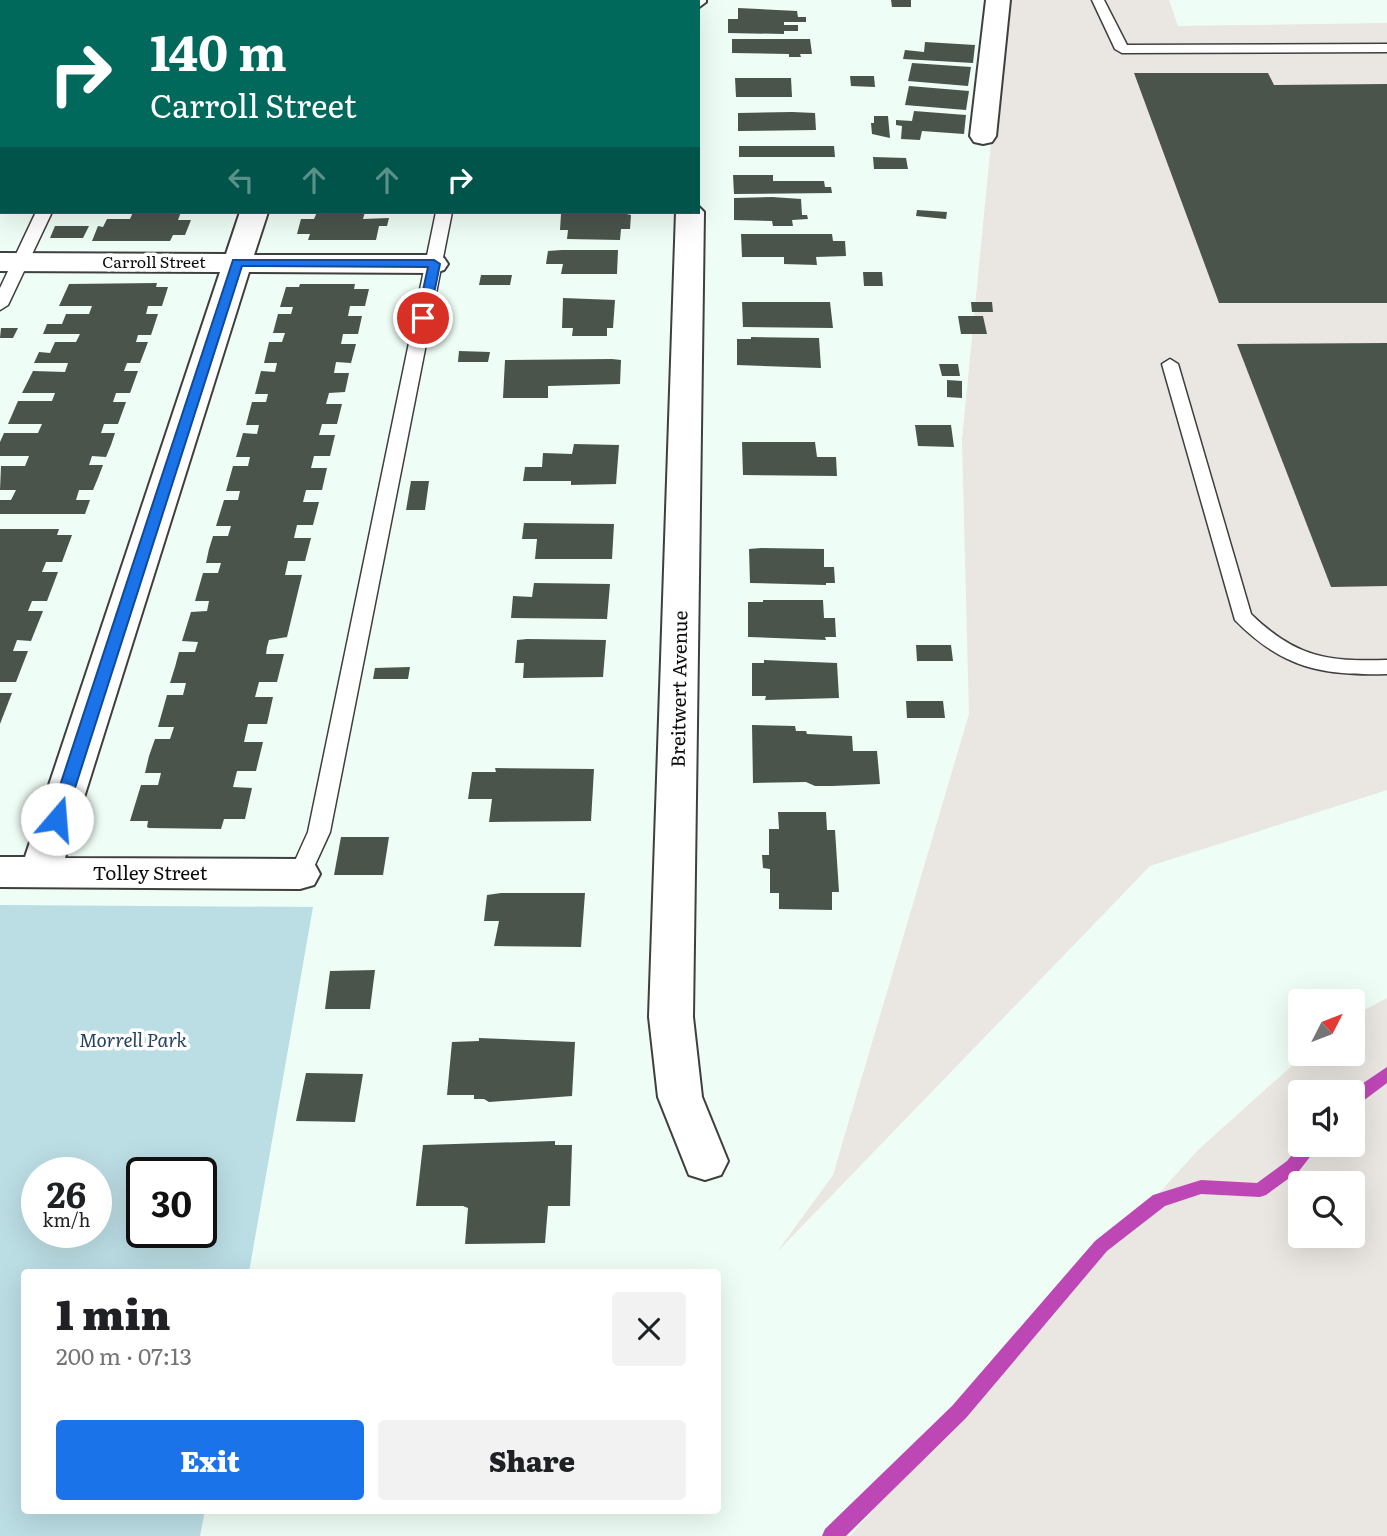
<!DOCTYPE html>
<html lang="en">
<head>
<meta charset="utf-8">
<style>
  body { margin:0; font-family:Literata,serif; background:#f2f2f2; color:#202124; height:100vh; display:flex; flex-direction:column; font-size:26px; white-space:nowrap }
  * { box-sizing:border-box; margin:0 }
  p { font-size:23px; color:#757577 }
  .icon { flex:none; width:38px; height:38px; fill:none; stroke:currentColor; stroke-width:2; stroke-linecap:round; stroke-linejoin:round }
  .map { position:relative; flex:1; overflow:hidden }
  .panel { position:absolute; left:21px; top:1269px; width:700px; height:245px; display:flex; flex-direction:column; background:#fff; border-radius:7px; box-shadow:0 7px 28px #0002 }
  .panel>* { flex:none }
  .top-card { position:absolute; left:0px; top:0px; width:700px; height:214px; box-shadow:0 7px 28px #0002; background:#00695c; color:#fff; overflow:hidden }
  .needle { width:46px; rotate:48deg }
  .fabs { position:absolute; left:1288px; top:989px; display:grid; gap:14px }
  .fabs a { display:grid; place-items:center; width:77px; height:77px; border-radius:7px; background:#fff; box-shadow:0 7px 28px #0002; font-size:35px }
  .speed { position:absolute; left:21px; top:1157px; display:flex; gap:14px; font-size:35px; font-weight:700; text-align:center }
  .speed>* { display:grid; place-content:center; width:91px; height:91px; border-radius:50%; background:#fff; box-shadow:0 7px 28px #0002; line-height:1 }
  .speed small { font-size:18px; font-weight:400 }
  .speed .limit { border:4px solid #111; border-radius:10px; background:#fff; color:#111 }
  .pin { position:absolute; display:grid; place-items:center; width:60px; height:60px; color:#fff; margin:-30px; border:4px solid #fff; border-radius:50%; box-shadow:0 2px 7px #0007 }
  .me { position:absolute; width:77px; margin:-38px; rotate:18deg; stroke-linejoin:round; filter:drop-shadow(0 0 5px #0008) }
  .turn { display:flex; align-items:center; gap:24px; height:147px; padding:0 35px; font-size:32px }
  .turn .icon { width:91px; height:91px; stroke-width:2.5 }
  .turn b { display:block; font-size:49px; line-height:60px }
  .lanes { display:flex; align-items:center; height:66px; padding:0 35px; background:#0003; justify-content:center; gap:35px; direction:ltr }
  .lanes .off { opacity:.35 }
  .round { display:grid; place-items:center; flex:none; width:74px; height:74px; border-radius:7px; background:#f2f2f2 }
  .overview { display:flex; align-items:center; justify-content:space-between; height:119px; padding:0 35px }
  h1 { font-size:42px; font-weight:800; line-height:52px }
  .action { display:flex; gap:14px; margin-top:auto; padding:14px 35px }
  .action a { flex:1; height:80px; border-radius:7px; background:#1a73e8; color:#fff; font-size:28px; font-weight:800; line-height:80px; text-align:center }
  .action a+a { background:#f2f2f2; color:#202124 }
  .map>svg:first-child { display:block }
  .industrial { fill:#eae6e1; fill-rule:evenodd }
  .green { fill:#bbdde4; fill-rule:evenodd }
  .lines { fill:none; stroke-linecap:round; stroke-linejoin:round }
  .stream { fill:#be47b6; fill-rule:evenodd }
  .building { fill:#4a544b }
  .lane-casing { stroke:#3f3f3f; stroke-width:3 }
  .street-casing { stroke:#3f3f3f; stroke-width:4 }
  .lane { fill:#fff; fill-rule:evenodd }
  .street { fill:#fff; fill-rule:evenodd }
  .route { fill:#1a73e8; stroke:#114b97; stroke-width:2 }
  .labels { text-anchor:middle; stroke-width:7; stroke-linejoin:round; paint-order:stroke }
  .far-street-label { font-size:16px; fill:#0c0c0c; stroke:#fff }
  .street-label { font-size:19px; fill:#0c0c0c; stroke:#fff }
  .park-label { font-size:19px; font-style:italic; fill:#24425d; stroke:#fff }
</style>
</head>
<body>
<div class="map">
<svg width="1387" height="1536" viewBox="0 0 1387 1536">
  <rect width="100%" height="100%" fill="#eefdf5"/>
  <!-- industrial -->
  <g class="industrial">
    <polygon points="1005,0 1169,0 1178,26 1387,23 1387,790 1150,866 777,1252 833,1175 969,714 962,440"/>
    <path d="M1387,998V1536H850L1198,1150L1305,1054H1353V1016ZM1300,1092H1353V1144H1300ZM1300,1183H1353V1236H1300Z"/>
  </g>
  <!-- green -->
  <path class="green" d="M0,905L313,907L249,1272H24V1510H205L200,1536H0ZM37,1172H96V1232H37ZM142,1172H201V1232H142Z"/>
  <g class="lines">
    <!-- stream -->
    <g class="stream">
      <polygon points="1387,1067 1387,1083 1359,1104 1353,1106 1353,1092 1350,1092"/>
      <polygon points="1301,1144 1320,1144 1299,1171 1266,1195 1260,1197 1201,1194 1165,1206 1107,1251 966,1418 846,1536 822,1536 825,1529 952,1406 1095,1241 1153,1195 1201,1180 1257,1183 1287,1161"/>
    </g>
  </g>
  <!-- building -->
  <g class="building">
    <polygon points="891,0 911,0 911,7 892,7"/>
    <polygon points="738,8 797,11 798,17 806,17 806,22 784,22 784,25 798,25 798,31 784,31 784,34 728,33 728,19 738,19"/>
    <polygon points="732,39 810,39 812,54 800,54 801,57 789,57 789,54 732,53"/>
    <polygon points="925,42 975,45 973,63 903,59 905,50 924,52"/>
    <polygon points="912,63 971,67 968,86 908,81"/>
    <polygon points="1134,73 1268,73 1274,85 1387,84 1387,303 1219,303"/>
    <polygon points="850,76 874,76 875,87 851,86"/>
    <polygon points="735,78 791,78 792,97 736,97"/>
    <polygon points="909,86 969,91 966,110 905,105"/>
    <polygon points="914,111 966,115 964,134 922,131 920,140 901,139 902,126 896,125 896,120 912,121"/>
    <polygon points="792,112 815,113 816,130 738,131 738,113"/>
    <polygon points="874,116 888,116 890,138 872,134 871,123 874,123"/>
    <polygon points="739,146 834,146 835,157 739,157"/>
    <polygon points="873,157 906,158 908,169 874,169"/>
    <polygon points="733,175 773,175 773,181 824,181 825,187 831,187 832,193 734,194"/>
    <polygon points="772,197 801,199 802,215 807,215 808,219 792,220 793,226 773,226 772,221 734,220 734,198"/>
    <polygon points="917,210 947,212 946,219 916,216"/>
    <polygon points="133,212 181,212 178,220 191,220 185,235 173,235 170,241 92,241 98,226 103,227 107,219 130,219"/>
    <polygon points="317,212 365,212 363,219 389,218 387,226 379,226 376,240 308,240 310,234 297,234 301,219 314,219"/>
    <polygon points="622,213 631,215 630,229 621,229 620,240 567,239 568,230 560,230 561,214"/>
    <polygon points="55,226 89,226 83,238 50,238"/>
    <polygon points="741,234 832,234 833,241 845,241 846,256 816,257 817,265 784,264 784,257 742,257"/>
    <polygon points="562,250 618,250 617,274 561,274 563,264 546,264 548,251"/>
    <polygon points="863,272 882,272 883,286 864,286"/>
    <polygon points="481,275 512,275 510,285 479,285"/>
    <polygon points="157,283 156,287 168,287 162,306 148,306 146,314 158,314 151,335 138,335 136,342 148,342 140,363 127,363 124,371 138,371 130,393 116,393 113,402 126,402 118,424 104,424 101,433 115,433 111,445 106,457 92,456 89,465 103,465 98,478 93,490 79,490 76,500 90,500 85,514 0,514 0,500 11,500 16,490 0,490 1,466 25,466 29,456 0,456 0,442 4,433 38,433 42,424 8,424 18,401 52,401 55,393 22,393 33,371 65,372 68,363 34,363 39,352 50,353 55,342 76,342 80,334 43,334 47,324 62,324 66,314 89,314 92,306 59,306 69,284"/>
    <polygon points="300,284 355,284 354,289 369,289 365,306 350,306 348,316 362,316 358,334 343,334 341,344 356,344 351,363 336,362 334,373 349,373 345,392 329,393 326,404 342,404 337,424 322,424 319,435 335,435 330,456 314,456 311,468 327,468 322,490 306,490 303,502 319,502 313,525 297,525 294,538 311,538 305,561 288,561 285,575 302,575 287,637 269,640 267,647 266,654 284,654 277,682 259,682 255,697 273,697 267,724 248,724 244,742 263,742 256,771 237,771 233,787 252,788 245,819 224,819 221,829 149,828 147,827 148,821 130,821 141,785 158,785 161,773 145,773 149,756 155,739 170,739 174,727 158,727 167,695 183,695 186,683 170,683 175,667 179,652 195,652 198,642 182,641 191,612 207,611 209,601 195,601 203,573 218,573 221,563 206,563 209,549 213,536 228,536 231,526 216,526 224,500 238,500 240,491 226,491 233,466 248,466 250,457 236,457 243,433 257,434 259,425 246,425 252,402 266,402 268,394 255,394 261,371 275,372 277,363 264,363 269,342 282,342 285,333 273,333 278,314 291,314 293,307 280,307 286,287 299,287"/>
    <polygon points="563,298 615,300 613,328 607,328 607,336 572,336 573,328 562,328"/>
    <polygon points="742,302 830,302 833,328 743,327"/>
    <polygon points="971,302 992,302 993,312 972,312"/>
    <polygon points="958,316 983,316 987,334 961,334"/>
    <polygon points="1,328 18,328 13,338 0,338"/>
    <polygon points="751,337 819,338 821,368 737,365 737,339 751,339"/>
    <polygon points="1387,343 1387,586 1331,587 1237,344"/>
    <polygon points="459,351 490,352 488,362 458,362"/>
    <polygon points="612,359 621,360 620,384 548,386 548,398 503,398 505,360"/>
    <polygon points="939,364 958,364 960,376 942,376"/>
    <polygon points="947,380 962,381 962,398 947,397"/>
    <polygon points="915,425 951,425 954,447 918,446"/>
    <polygon points="742,442 815,442 817,457 836,457 837,476 743,475"/>
    <polygon points="574,444 619,445 616,484 571,485 571,481 523,481 525,467 542,467 543,453 572,454"/>
    <polygon points="411,481 429,481 425,510 406,510"/>
    <polygon points="524,523 614,524 612,559 535,559 537,539 522,539"/>
    <polygon points="0,529 59,529 57,535 72,535 62,562 46,562 42,572 58,572 47,601 32,601 28,611 43,611 31,641 17,640 13,651 28,651 16,682 0,682"/>
    <polygon points="761,548 824,549 824,567 834,567 835,583 826,583 826,585 750,583 749,549"/>
    <polygon points="534,583 610,584 607,619 511,618 513,596 532,597"/>
    <polygon points="763,600 823,600 824,618 835,618 836,637 825,637 826,640 748,637 748,602 763,602"/>
    <polygon points="527,639 606,640 603,677 523,678 524,663 515,663 517,640"/>
    <polygon points="916,645 951,645 953,661 917,661"/>
    <polygon points="764,660 837,663 839,698 765,700 766,696 752,696 752,663 764,663"/>
    <polygon points="410,667 408,679 373,679 375,668"/>
    <polygon points="0,693 12,693 0,724"/>
    <polygon points="906,701 943,701 945,718 907,718"/>
    <polygon points="752,725 795,726 796,731 806,731 807,734 852,736 853,751 877,751 880,784 832,786 815,786 806,782 753,783"/>
    <polygon points="495,768 594,769 591,821 489,822 492,799 468,799 472,772 496,772"/>
    <polygon points="778,812 826,812 827,830 835,830 839,892 832,892 832,910 779,909 779,893 770,893 770,869 763,868 762,855 769,855 769,829 779,829"/>
    <polygon points="341,837 389,837 383,875 334,875"/>
    <polygon points="501,893 585,893 581,947 494,946 499,921 484,921 487,895"/>
    <polygon points="375,970 370,1009 325,1009 330,971"/>
    <polygon points="479,1038 575,1042 572,1096 489,1102 484,1099 474,1099 474,1095 447,1095 452,1042 479,1041"/>
    <polygon points="306,1073 363,1074 355,1122 296,1121"/>
    <polygon points="555,1141 555,1145 572,1145 570,1206 548,1206 545,1243 465,1244 468,1208 463,1206 416,1206 423,1145"/>
  </g>
  <g class="lines">
    <!-- lane casing -->
    <g class="lane-casing">
      <g id="lane">
        <rect x="476" y="0" width="12" height="2"/>
        <polygon points="1092,0 1104,0 1127,45 1387,44 1387,52 1122,53 1115,49"/>
        <rect x="0" y="28" width="2" height="8"/>
        <polygon points="36,212 52,212 8,305 0,310 0,288"/>
        <polygon points="436,212 452,212 330,832 308,880 300,882 292,880 289,874 308,832"/>
        <path d="M1170,359L1178,364L1251,614C1295,657 1327,662 1387,660V674C1322,676 1282,668 1235,620L1162,364Z"/>
      </g>
    </g>
    <!-- street casing -->
    <g class="street-casing">
      <g id="street">
        <polygon points="311,0 335,0 310,2"/>
        <polygon points="682,0 706,0 706,2 698,8 698,2"/>
        <polygon points="986,0 1010,0 996,136 992,142 983,144 974,142 970,136"/>
        <polygon points="698,206 704,212 693,1017 702,1097 728,1161 721,1175 705,1180 689,1175 658,1097 649,1017 676,212 698,212"/>
        <polygon points="240,212 268,212 254,255 434,255 444,258 448,264 444,270 434,273 249,272 65,858 300,859 314,863 320,874 314,885 300,889 0,887 0,857 25,857 220,272 0,271 0,253 226,254"/>
      </g>
    </g>
    <!-- lane -->
    <use href="#lane" class="lane"/>
    <!-- street -->
    <use href="#street" class="street"/>
  </g>
  <!-- route -->
  <polygon class="route" points="233,260 434,260 440,264 429,318 423,322 417,318 428,267 242,266 65,819 63,823 51,823 49,819"/>
  <g class="labels">
    <!-- far-street labels -->
    <g class="far-street-label">
      <text x="154" y="268">Carroll Street</text>
    </g>
    <!-- street labels -->
    <g class="street-label">
      <text transform="translate(679 689) rotate(-89)" y="7">Breitwert Avenue</text>
      <text x="150" y="880">Tolley Street</text>
    </g>
    <!-- park labels -->
    <g class="park-label">
      <text x="133" y="1047">Morrell Park</text>
    </g>
  </g>
</svg>
<div class="fabs">
<a><svg class="needle" viewBox="-14 -14 28 28"><path d="M0-13l5 13h-10z" fill="#e53935"/><path d="M0 13l5-13h-10z" fill="#757577"/></svg></a>
<a><svg class="icon" aria-label="sound" viewBox="0 0 24 24"><path d="M4 9h4l5-4v14l-5-4H4zM17 9q2 3 0 6"/></svg></a>
<a><svg class="icon" aria-label="search" viewBox="0 0 24 24"><circle cx="10" cy="10" r="6"/><path d="M15 15l6 6"/></svg></a>
</div>
<div class="speed"><div>26<small>km/h</small></div><div class="limit">30</div></div>
<div class="pin" style="left:423px;top:318px;background:#d93025"><svg class="icon" aria-label="arrive" viewBox="0 0 24 24"><path d="M6 21V4h12l-3 4 3 4H6"/></svg></div>
<svg class="me" style="left:57px;top:819px" viewBox="-20 -20 40 40"><circle r="19" fill="#fff"/><path d="M0-13L10 11 0 6-10 11z" fill="#1a73e8"/></svg>
<div class="top-card">
<div class="turn"><svg class="icon" aria-label="right" viewBox="0 0 24 24"><path d="M7 20v-9h11M14 6l5 5-5 5"/></svg><div><b>140 m</b>Carroll Street</div></div>
<div class="lanes"><svg class="icon off" aria-label="left" viewBox="0 0 24 24"><path d="M17 20v-9H6M10 6l-5 5 5 5"/></svg><svg class="icon off" aria-label="ahead" viewBox="0 0 24 24"><path d="M12 20V5M6 11l6-6 6 6"/></svg><svg class="icon off" aria-label="ahead" viewBox="0 0 24 24"><path d="M12 20V5M6 11l6-6 6 6"/></svg><svg class="icon" aria-label="right" viewBox="0 0 24 24"><path d="M7 20v-9h11M14 6l5 5-5 5"/></svg></div>
</div>
<section class="panel">
<div class="overview"><div><h1>1 min</h1><p>200 m · 07:13</p></div><a class="round"><svg class="icon" aria-label="close" viewBox="0 0 24 24"><path d="M6 6l12 12M18 6L6 18"/></svg></a></div>
<div class="action"><a>Exit</a><a>Share</a></div>
</section>
</div>
</body>
</html>
